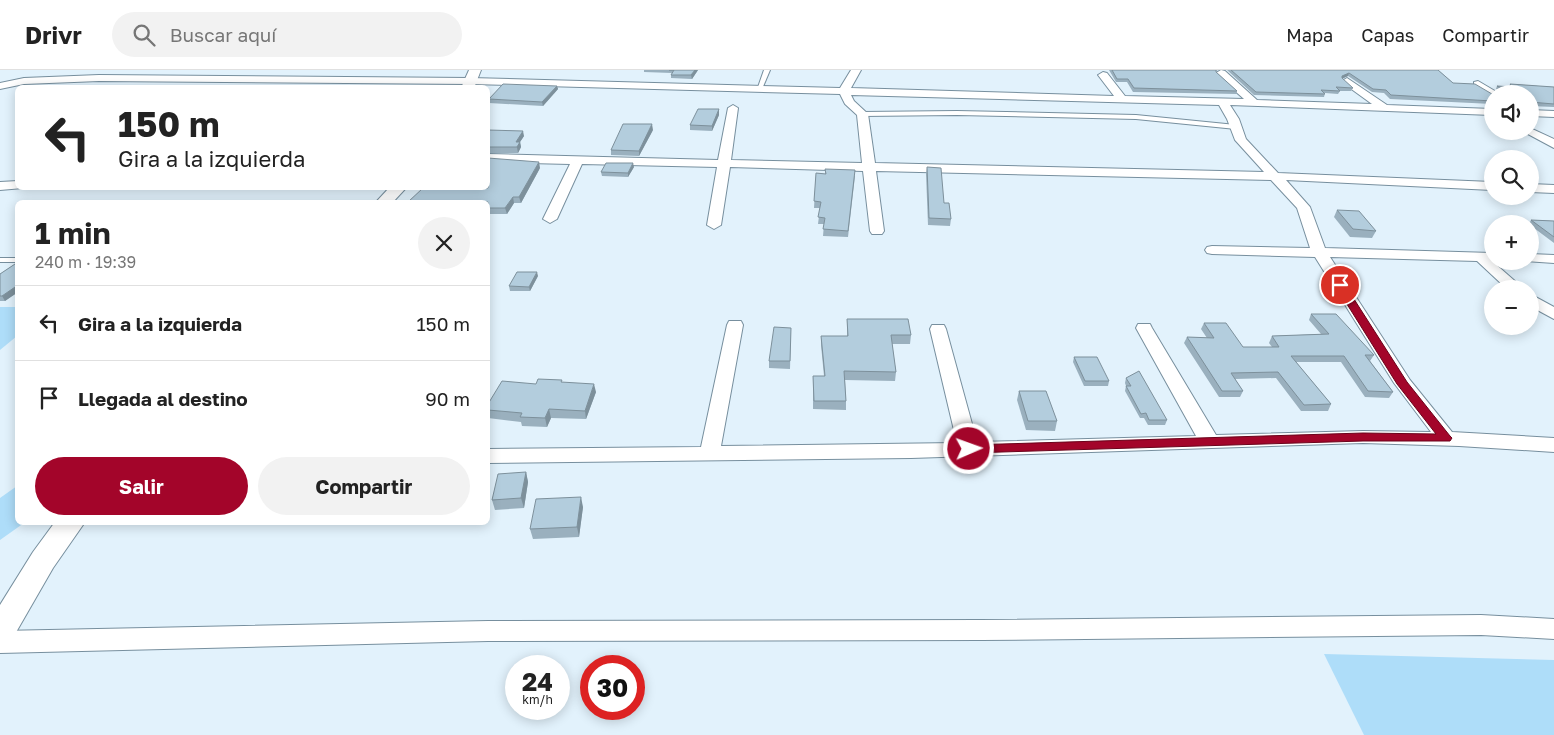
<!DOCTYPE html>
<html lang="es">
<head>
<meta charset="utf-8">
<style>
  body { margin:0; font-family:"Golos Text",sans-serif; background:#f2f2f2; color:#222; height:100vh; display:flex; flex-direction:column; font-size:19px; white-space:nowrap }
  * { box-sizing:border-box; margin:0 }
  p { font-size:16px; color:#767676 }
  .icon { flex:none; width:28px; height:28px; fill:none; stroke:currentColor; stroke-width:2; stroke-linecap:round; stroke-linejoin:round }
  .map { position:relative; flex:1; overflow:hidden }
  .details { position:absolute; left:15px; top:130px; width:475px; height:325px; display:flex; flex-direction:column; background:#fff; border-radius:8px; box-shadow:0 2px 12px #0003 }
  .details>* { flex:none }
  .guide { position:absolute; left:15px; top:15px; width:475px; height:105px; border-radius:8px; box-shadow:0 2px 12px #0003; background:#fff; color:#222; overflow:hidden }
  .tools { position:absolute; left:1484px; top:15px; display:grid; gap:10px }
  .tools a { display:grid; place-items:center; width:55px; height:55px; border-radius:50%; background:#fff; box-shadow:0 2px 12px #0003; font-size:25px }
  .speed { position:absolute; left:505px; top:585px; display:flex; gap:10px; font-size:25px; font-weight:700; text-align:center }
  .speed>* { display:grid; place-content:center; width:65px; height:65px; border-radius:50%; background:#fff; box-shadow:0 2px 12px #0003; line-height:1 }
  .speed small { font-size:12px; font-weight:400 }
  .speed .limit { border:8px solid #d22; background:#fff; color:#111 }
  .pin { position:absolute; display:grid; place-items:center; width:42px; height:42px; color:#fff; margin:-21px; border:2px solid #fff; border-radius:50%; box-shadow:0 1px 5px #0007 }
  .me { position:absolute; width:55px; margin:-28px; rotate:88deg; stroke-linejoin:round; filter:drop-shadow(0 0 4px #0008) }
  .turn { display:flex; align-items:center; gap:18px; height:105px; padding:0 20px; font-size:22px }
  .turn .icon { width:65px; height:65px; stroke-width:2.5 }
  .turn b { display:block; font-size:35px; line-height:42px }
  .round { display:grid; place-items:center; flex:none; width:52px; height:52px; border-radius:26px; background:#f2f2f2 }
  .head { display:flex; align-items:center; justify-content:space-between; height:85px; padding:0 20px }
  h1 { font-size:30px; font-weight:700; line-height:38px }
  .action { display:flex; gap:10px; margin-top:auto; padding:10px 20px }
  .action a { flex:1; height:58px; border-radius:30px; background:#a3052a; color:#fff; font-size:20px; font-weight:700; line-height:58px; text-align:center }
  .action a+a { background:#f2f2f2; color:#222 }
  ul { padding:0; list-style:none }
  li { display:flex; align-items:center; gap:15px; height:75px; padding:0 20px; border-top:1px solid #e0e0e0 }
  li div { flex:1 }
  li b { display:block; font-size:19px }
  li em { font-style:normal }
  header { display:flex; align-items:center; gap:30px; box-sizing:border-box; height:70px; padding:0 25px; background:#fff; border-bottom:1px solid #e0e0e0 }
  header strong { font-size:24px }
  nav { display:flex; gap:28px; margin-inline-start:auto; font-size:18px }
  .search { width:350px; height:45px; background:#f2f2f2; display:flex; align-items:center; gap:12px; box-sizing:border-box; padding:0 18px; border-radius:28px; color:#767676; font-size:19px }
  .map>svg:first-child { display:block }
  .green { fill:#aeddf9 }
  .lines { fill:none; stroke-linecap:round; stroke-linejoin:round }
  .service-casing { stroke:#778f9e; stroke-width:2 }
  .minor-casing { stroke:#778f9e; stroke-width:2 }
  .tertiary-casing { stroke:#778f9e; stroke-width:2 }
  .service { fill:#fff; fill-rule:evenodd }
  .minor { fill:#fff; fill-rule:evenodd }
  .tertiary { fill:#fff; fill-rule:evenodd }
  .wall { fill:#9ab0be }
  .shaded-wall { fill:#7d909b }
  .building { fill:#b3cddd; stroke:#7d909b }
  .route { fill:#a3052a; stroke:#6a031b }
</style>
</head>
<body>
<header>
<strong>Drivr</strong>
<div class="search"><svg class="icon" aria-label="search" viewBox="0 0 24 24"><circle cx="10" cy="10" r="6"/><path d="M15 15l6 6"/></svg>Buscar aquí</div>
<nav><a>Mapa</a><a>Capas</a><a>Compartir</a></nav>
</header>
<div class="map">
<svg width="1554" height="665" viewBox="0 0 1554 665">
  <rect width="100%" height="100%" fill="#e2f2fc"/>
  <!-- green -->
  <g class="green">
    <polygon points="0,237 18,237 17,266 0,280"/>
    <polygon points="17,416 18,452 24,453 0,470 0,428"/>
    <polygon points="1324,584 1554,590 1554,665 1364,665"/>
  </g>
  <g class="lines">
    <!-- service casing -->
    <g class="service-casing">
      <g id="service">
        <polygon points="764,0 770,0 762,19 757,20"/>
        <polygon points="957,41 1136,45 1236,55 1239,57 1236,59 1136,49 957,45 862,46 859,44 862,42"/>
        <rect x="0" y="188" width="18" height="4"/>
      </g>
    </g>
    <!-- minor casing -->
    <g class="minor-casing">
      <g id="minor">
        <path d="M851,0H861L851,18L1114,26L1098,5L1103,2L1107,3L1125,26L1244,29L1217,5L1216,3L1221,0L1225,1L1257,30L1372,34L1343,13L1342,11L1347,8L1387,35L1492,39V45L1230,35L1239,49L1246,69L1278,103L1492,112V120L1286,110L1310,137L1325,178L1492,183V191L1524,219H1507L1477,191L1330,187L1410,310L1452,362L1554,368V382L1459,376L1363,373L911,388L488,393V379L701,377L727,255L729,251H741L743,255L721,376L957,373L930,259L932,255H944L946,259L977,372L1196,366L1136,258L1138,254H1150L1152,258L1216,365L1363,361L1431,362L1394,313L1315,187L1212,184L1207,183L1205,180L1207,177L1212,176L1310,178L1297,138L1271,110L876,101L884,161L882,164H872L870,161L863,101L730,97L721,155L714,159L707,155L717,97L582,94L557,149L550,153L543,149L570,94L488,92V84L718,90L728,38L733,35L738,38L731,90L862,93L857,45L845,34L840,24L470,14L99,11L24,14L0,19V13L24,8L99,5L470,8L840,18ZM851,25L1219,35L1227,49L1235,70L1264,102L875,93L868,44L854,31Z"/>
        <polygon points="1478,11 1500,24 1492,24 1491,26 1474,16 1474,12"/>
        <polygon points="1530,40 1554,41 1554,47 1530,46"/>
        <polygon points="1530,58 1554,69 1554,78 1526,63 1524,61 1530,61"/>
        <polygon points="18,111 18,118 23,118 0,120 0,112"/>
        <polygon points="1530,114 1554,115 1554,123 1530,122"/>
        <polygon points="1530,184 1554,185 1554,193 1525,191 1530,191"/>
        <polygon points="1530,224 1554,237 1554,249 1530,236"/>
        <polygon points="1481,545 1554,549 1554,569 1481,565 981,570 488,571 0,583 0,561 488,551 981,550"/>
      </g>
    </g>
    <!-- tertiary casing -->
    <g class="tertiary-casing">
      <g id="tertiary">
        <polygon points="469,0 481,0 474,18 461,18"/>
        <polygon points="389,118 406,118 393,132 376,132"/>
        <polygon points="55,452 85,452 53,498 11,571 0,575 0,535 33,482"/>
      </g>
    </g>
    <!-- service -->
    <use href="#service" class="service"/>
    <!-- minor -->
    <use href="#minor" class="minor"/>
    <!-- tertiary -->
    <use href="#tertiary" class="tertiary"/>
  </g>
  <!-- wall -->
  <g class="wall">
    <polygon points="644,0 698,0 692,9 671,8 671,5 672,3 644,2"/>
    <polygon points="1109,0 1218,0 1216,1 1216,2 1237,21 1236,24 1133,22 1127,12 1116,12"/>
    <polygon points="1227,0 1438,0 1453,13 1492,24 1492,34 1390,29 1384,23 1372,22 1348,6 1342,9 1353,18 1351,21 1340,21 1338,24 1325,23 1324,27 1254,25"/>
    <polygon points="1510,14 1554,17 1554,37 1530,36 1530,24 1501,22 1496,19 1497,16 1509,16"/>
    <polygon points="557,16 558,19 543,36 489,33 489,29"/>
    <polygon points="719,39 719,45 712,61 690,60 690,55"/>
    <polygon points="488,60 524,66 520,72 521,77 518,83 488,83"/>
    <polygon points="653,60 639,86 611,85 611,80"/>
    <polygon points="634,97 628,107 602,106 601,102"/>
    <polygon points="927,97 951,149 950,156 928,155 926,104"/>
    <polygon points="540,98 521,133 514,133 507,144 488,144 488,132"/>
    <polygon points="825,99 855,106 848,167 823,166 824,154 818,154 820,138 814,138 816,103 825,104"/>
    <polygon points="1337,140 1376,161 1372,168 1350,167 1334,147"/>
    <polygon points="1531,150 1554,151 1554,173 1530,155 1530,154 1529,154"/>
    <polygon points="18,192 18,222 5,231 0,231 0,204"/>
    <polygon points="538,206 530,221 510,221 509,216"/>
    <polygon points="1311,244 1374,285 1370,291 1393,322 1389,328 1365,327 1341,292 1296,292 1331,334 1328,341 1301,341 1276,308 1235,309 1243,321 1240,327 1219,327 1184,273 1187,267 1207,268 1201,259 1204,253 1243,277 1272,277 1269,273 1272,266 1321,264 1309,250"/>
    <polygon points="847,249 911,265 910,274 892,274 896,302 895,311 845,310 846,331 846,340 813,339 813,306 824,306 821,275 821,266 847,266"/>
    <polygon points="791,258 790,299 769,298 769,291"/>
    <polygon points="1074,287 1109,311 1108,316 1084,316 1073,292"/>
    <polygon points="1126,308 1167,350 1165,355 1148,355 1144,348 1140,348 1125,321 1126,316 1125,313"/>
    <polygon points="562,312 596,322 586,349 551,348 547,357 522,356 521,352 488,348 488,334 536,314"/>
    <polygon points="1019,321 1057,351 1055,361 1026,360 1017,330"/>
    <polygon points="526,402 528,412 524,438 495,440 492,430"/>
    <polygon points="583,437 579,467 533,469 530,459"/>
  </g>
  <!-- shaded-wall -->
  <g class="shaded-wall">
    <polygon points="695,0 698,0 692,9 691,5"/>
    <polygon points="1349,3 1348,6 1341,9 1342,6"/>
    <polygon points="557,16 558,19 543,36 542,32"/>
    <polygon points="719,39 719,45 712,61 712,56"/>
    <polygon points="652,54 653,60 639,86 639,81"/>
    <polygon points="523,61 524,66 520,72 521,77 518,83 516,72"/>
    <polygon points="539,92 540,98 521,133 519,127"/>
    <polygon points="633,93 634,97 628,107 628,103"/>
    <polygon points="513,127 514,133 507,144 505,138"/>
    <polygon points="537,202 538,206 530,221 529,217"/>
    <polygon points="18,215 18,222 5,231 2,226"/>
    <polygon points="594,314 596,322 586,349 585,341"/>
    <polygon points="549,339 551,348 547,357 545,348"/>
    <polygon points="526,402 528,412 524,438 521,428"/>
    <polygon points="581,427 583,437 579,467 577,457"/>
  </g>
  <!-- building -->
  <g class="building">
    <polygon points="669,0 695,0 691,5 671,5 674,0"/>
    <polygon points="1112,0 1216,0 1216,2 1237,21 1134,18 1128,9 1117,9"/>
    <polygon points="1231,0 1438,0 1453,13 1475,14 1492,24 1492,31 1391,25 1386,20 1373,19 1349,3 1342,6 1342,8 1353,18 1336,17 1340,21 1321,20 1325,24 1256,22"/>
    <polygon points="503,14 557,16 542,32 489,29"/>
    <polygon points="1510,14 1554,17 1554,34 1530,32 1530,24 1495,24 1503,22 1503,19 1497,16 1513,17"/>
    <polygon points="698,39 719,39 712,56 690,55"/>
    <polygon points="623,54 652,54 639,81 611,80"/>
    <polygon points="488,60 523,61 516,72 520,72 517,77 488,77"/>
    <polygon points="488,88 539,92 519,127 513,127 505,138 488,138 488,132 408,132 423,118 488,118"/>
    <polygon points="606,93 633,93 628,103 601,102"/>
    <polygon points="927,97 941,98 944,133 949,133 951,149 929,148"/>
    <polygon points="825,99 855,100 848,161 823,159 825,148 818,147 821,132 814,131 816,103 826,104"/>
    <polygon points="1337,140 1359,141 1376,161 1353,159"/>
    <polygon points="1531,150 1554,151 1554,167"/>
    <polygon points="18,192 18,215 2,226 0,226 0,204"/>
    <polygon points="517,202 537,202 529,217 509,216"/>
    <polygon points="1311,244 1336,244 1374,285 1365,285 1393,322 1368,321 1344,286 1291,286 1331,334 1304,335 1278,302 1231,303 1243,321 1222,321 1187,267 1214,268 1204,253 1226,253 1243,277 1279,277 1272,266 1329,264"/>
    <polygon points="847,249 908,249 911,265 891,265 896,302 844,301 846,331 814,331 813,306 825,306 821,266 848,266"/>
    <polygon points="774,257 791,258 790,291 769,291"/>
    <polygon points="1074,287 1097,287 1109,311 1085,311"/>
    <polygon points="1139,301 1167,350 1149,350 1146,343 1141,344 1126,316 1131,316 1126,308"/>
    <polygon points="538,309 562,310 561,312 594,314 585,341 549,339 545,348 520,347 522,343 488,340 488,334 502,311 536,314"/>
    <polygon points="1019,321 1046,321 1057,351 1028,351"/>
    <polygon points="526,402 521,428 492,430 498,404"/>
    <polygon points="581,427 577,457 530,459 536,429"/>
  </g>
  <!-- route -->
  <polygon class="route" points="1340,212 1345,215 1407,312 1450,366 1452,368 1450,371 1363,371 969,383 963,379 969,375 1363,363 1436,364 1397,314 1335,215"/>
</svg>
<div class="tools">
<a><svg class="icon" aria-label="sound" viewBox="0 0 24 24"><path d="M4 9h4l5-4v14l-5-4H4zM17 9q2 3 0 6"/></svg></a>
<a><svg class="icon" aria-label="search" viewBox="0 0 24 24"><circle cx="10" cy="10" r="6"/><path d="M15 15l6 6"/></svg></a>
<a>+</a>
<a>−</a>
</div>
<div class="speed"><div>24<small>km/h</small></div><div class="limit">30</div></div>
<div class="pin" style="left:1340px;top:215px;background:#d93025"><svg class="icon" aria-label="arrive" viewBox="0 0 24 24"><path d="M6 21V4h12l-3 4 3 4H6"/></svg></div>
<svg class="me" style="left:969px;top:379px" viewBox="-20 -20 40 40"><circle r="17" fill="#a3052a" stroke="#fff" stroke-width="3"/><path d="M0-11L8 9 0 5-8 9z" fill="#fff"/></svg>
<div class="guide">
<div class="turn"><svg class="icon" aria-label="left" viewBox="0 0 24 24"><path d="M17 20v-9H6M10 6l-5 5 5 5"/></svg><div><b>150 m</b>Gira a la izquierda</div></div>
</div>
<section class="details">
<div class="head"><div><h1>1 min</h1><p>240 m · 19:39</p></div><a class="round"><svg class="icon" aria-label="close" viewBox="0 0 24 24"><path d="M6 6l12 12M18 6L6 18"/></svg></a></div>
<ul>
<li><svg class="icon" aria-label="left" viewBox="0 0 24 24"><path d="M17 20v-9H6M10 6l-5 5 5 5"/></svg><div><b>Gira a la izquierda</b></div><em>150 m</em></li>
<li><svg class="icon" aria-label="arrive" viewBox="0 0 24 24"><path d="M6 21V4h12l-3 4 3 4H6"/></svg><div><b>Llegada al destino</b></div><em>90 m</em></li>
</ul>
<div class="action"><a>Salir</a><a>Compartir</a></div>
</section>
</div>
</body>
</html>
